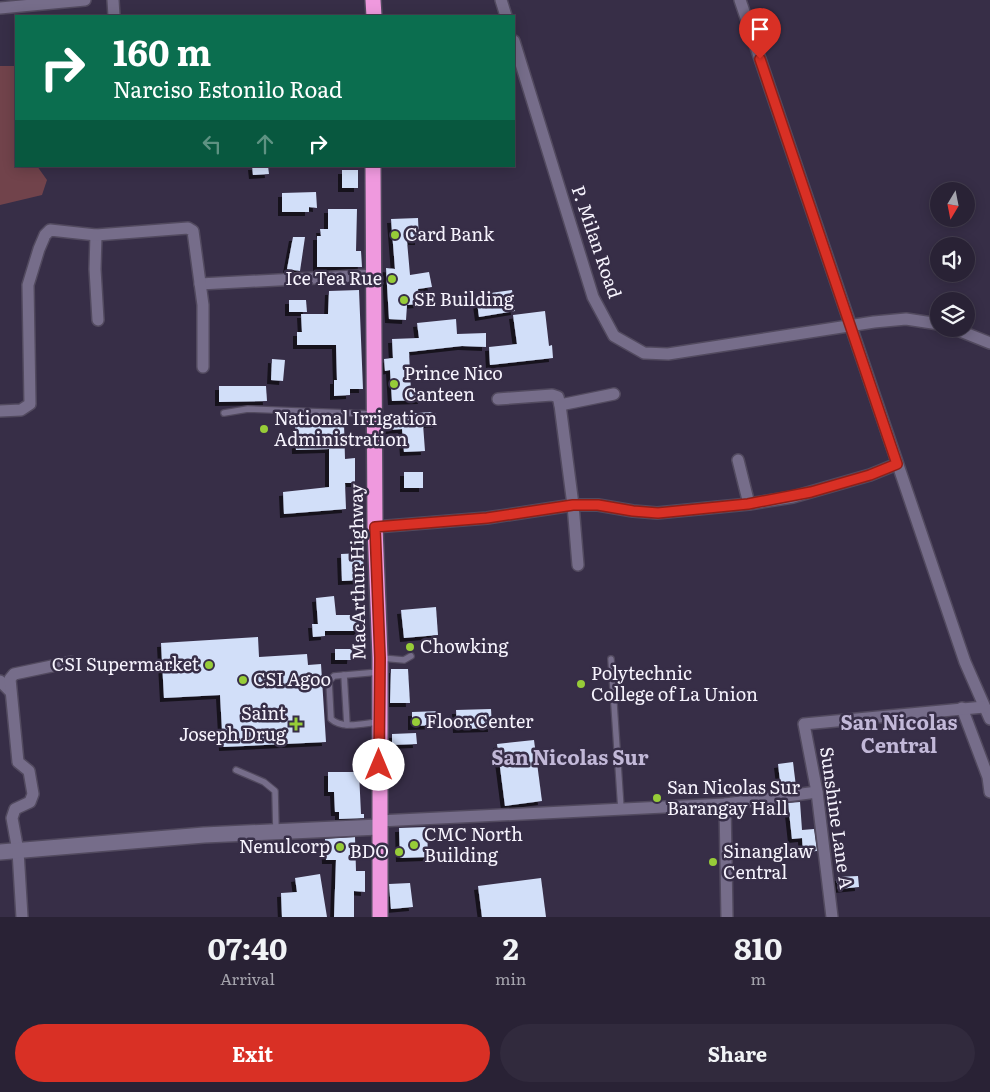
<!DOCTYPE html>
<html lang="en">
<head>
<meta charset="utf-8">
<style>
  body { margin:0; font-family:Literata,serif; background:#312a3d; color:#f1f3f6; height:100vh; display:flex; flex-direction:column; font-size:19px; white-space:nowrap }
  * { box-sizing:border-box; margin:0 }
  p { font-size:16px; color:#a5a4ad }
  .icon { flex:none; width:28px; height:28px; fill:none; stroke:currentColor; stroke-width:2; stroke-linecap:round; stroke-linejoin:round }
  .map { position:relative; height:917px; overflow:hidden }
  .panel { display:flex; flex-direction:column; background:#292235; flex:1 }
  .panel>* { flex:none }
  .guide { position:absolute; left:15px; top:15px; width:500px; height:152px; border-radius:0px; box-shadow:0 2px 12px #0003,0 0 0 1px #453f50; background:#0b6e4f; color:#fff; overflow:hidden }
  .needle { width:32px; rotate:190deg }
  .buttons { position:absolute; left:930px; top:182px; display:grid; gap:10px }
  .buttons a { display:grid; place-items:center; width:45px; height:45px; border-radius:50%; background:#292235; box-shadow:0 2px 12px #0003,0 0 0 1px #453f50; font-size:25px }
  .pin { position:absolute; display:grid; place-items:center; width:42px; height:42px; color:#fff; margin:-51px -21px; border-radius:50% 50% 50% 0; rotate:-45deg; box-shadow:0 0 5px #0007 }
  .pin .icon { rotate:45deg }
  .me { position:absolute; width:55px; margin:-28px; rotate:0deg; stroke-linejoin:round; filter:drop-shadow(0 0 4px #0008) }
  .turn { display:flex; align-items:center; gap:18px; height:105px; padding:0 15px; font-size:22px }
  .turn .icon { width:65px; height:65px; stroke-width:2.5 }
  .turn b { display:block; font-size:35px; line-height:42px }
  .lanes { display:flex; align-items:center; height:48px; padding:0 15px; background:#0003; justify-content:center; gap:25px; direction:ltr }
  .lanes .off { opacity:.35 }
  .eta { display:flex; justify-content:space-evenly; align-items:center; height:85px; text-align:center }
  .eta b { font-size:30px; font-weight:700; line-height:35px }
  .cta { display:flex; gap:10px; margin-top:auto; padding:10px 15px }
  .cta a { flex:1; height:58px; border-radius:30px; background:#d93025; color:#fff; font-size:20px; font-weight:700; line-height:58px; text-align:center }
  .cta a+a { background:#312a3d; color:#f1f3f6 }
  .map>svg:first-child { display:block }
  .green { fill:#71434b }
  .building { fill:#d2dff9; filter:url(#shadow) }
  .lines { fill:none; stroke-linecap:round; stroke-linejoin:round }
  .lane-casing { stroke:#524a5f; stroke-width:8 }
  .street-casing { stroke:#524a5f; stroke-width:14 }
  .secondary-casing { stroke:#524a5f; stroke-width:18 }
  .highway-casing { stroke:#524a5f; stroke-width:18 }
  .lane { stroke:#766d8a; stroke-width:5.5 }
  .street { stroke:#766d8a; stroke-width:11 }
  .secondary { stroke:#766d8a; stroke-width:15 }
  .highway { stroke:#ef99de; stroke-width:15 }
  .route-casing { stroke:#8d1f18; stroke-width:12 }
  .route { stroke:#d93025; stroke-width:9 }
  .poi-dot { fill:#97cc38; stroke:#372e47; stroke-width:2 }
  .labels { text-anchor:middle; stroke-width:5; stroke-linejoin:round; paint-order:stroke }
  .poi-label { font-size:18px; fill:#f6f3fd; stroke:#372e47; text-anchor:start }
  .street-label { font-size:18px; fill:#f6f3fd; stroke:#372e47 }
  .quarter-label { font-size:20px; font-weight:bold; fill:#c2b8d8; stroke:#372e47 }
</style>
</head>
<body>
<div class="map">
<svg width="990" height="917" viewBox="0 0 990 917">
  <defs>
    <filter id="shadow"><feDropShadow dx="-4" dy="4" stdDeviation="0" flood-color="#0009"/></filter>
  </defs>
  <rect width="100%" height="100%" fill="#372e47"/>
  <!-- green -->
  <polygon class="green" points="0,66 16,66 16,166 37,166 47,180 42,195 0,205"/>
  <!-- building -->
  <g class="building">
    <polygon points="252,166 268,166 269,174 253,175"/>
    <rect x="342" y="170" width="16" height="18"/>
    <polygon points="316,192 317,208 309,207 309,212 282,212 282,193"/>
    <polygon points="328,209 357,209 356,251 361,251 362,267 317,267 317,236 321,236 320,229 328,229"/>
    <polygon points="418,218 419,241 407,241 410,275 429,272 432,287 418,289 419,304 407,305 406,320 389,319 386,268 395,269 391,219"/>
    <polygon points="293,237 305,237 300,271 287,269"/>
    <polygon points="359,290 363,389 350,389 350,395 334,396 334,380 337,380 336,345 297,345 297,332 302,332 301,314 328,314 329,291"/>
    <polygon points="512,290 515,311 479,317 476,295"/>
    <polygon points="289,300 306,300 307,312 289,312"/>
    <polygon points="545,311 549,346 552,345 553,358 490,365 489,347 517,344 513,315"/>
    <polygon points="456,319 457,334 486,333 486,347 462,346 409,352 411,391 421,391 422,400 392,401 390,370 385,371 384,359 393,358 392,339 419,338 417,323"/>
    <polygon points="272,359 285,360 283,381 271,380"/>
    <polygon points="219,386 266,386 267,401 219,402"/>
    <polygon points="430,412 436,414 437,424 423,424 425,451 404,452 402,429 389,430 388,422 393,422 393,415"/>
    <polygon points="344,423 345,459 355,458 355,483 345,483 346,509 284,514 283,492 329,487 329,449 296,450 295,425"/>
    <rect x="404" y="472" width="19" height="16"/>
    <polygon points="363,553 364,580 342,581 341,554"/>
    <polygon points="334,596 336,615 366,615 366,631 325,631 325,636 313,637 312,624 318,624 316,598"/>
    <polygon points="436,607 438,635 404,638 401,610"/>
    <polygon points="258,637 259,657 307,654 308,665 321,664 326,742 223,747 220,695 164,698 161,643"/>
    <polygon points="335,649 352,649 351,660 335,660"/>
    <polygon points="391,669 408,669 410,703 390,703"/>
    <polygon points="491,709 492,728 457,729 456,710"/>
    <polygon points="441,711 441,725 412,726 412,712"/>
    <polygon points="416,733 417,744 392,745 392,734"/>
    <polygon points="534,740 542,801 505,806 497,744"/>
    <polygon points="793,762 796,787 781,789 778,764"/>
    <polygon points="328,772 359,772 361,814 364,814 364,818 339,819 339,812 335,812 334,792 328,792"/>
    <polygon points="800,802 802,830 814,829 817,851 803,852 802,838 792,839 788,803"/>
    <polygon points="427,827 428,857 400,858 399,828"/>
    <polygon points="355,837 356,871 365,871 365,892 354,891 354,917 334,917 336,860 326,860 325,839"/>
    <polygon points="320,874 327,917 282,917 281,893 297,892 295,878"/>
    <polygon points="858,876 859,887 838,889 836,877"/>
    <polygon points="541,878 546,917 482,917 478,886"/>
    <polygon points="410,883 413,907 391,909 389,884"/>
  </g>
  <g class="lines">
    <!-- lane casing -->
    <g class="lane-casing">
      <g id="lane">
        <polyline points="224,413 248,409 374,414"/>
        <polyline points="382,658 404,660 411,656"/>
        <polyline points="611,659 621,809"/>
        <path d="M379,672L334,676L329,681L331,719C343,730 365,723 379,722"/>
        <polyline points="344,675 347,725"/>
        <polyline points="236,770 264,782 275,791 276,830"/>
      </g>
    </g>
    <!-- street casing -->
    <g class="street-casing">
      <g id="street">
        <polyline points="113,0 114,16"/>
        <polyline points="501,0 506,16"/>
        <polyline points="740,0 965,662 990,719"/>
        <polyline points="0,8 85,0"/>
        <polyline points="514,41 593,297 614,336 644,353 668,354 874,322 906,319 939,324"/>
        <polyline points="96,235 95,269 98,320"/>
        <polyline points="200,284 374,275"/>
        <polyline points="955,329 990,343"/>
        <polyline points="498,399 552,395 558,397 560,405"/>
        <polyline points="0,411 21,410 30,404 28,285 39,249 45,235 50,230 96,235 188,228 193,231 203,305 203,367"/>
        <polyline points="738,460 749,504"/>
        <polyline points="375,527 487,518 573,505 598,505 633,511 657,513 749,504 793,497 870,475 897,464"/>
        <polyline points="578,565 573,505 560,405 614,394"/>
        <polyline points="0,681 10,691"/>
        <polyline points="962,708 988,777 990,792"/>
        <polyline points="725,804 727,917"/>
        <polyline points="379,821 725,804 817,792"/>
        <polyline points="22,917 18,851 12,818 15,809 30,802 33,794 29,771 18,762 10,679 14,674 71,662"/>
        <polyline points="832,917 817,792 804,724 984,707"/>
      </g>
    </g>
    <!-- secondary casing -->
    <g class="secondary-casing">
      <polyline id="secondary" points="0,852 204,835 379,827"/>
    </g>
    <!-- highway casing -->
    <g class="highway-casing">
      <g id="highway">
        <polyline points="373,0 374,16"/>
        <polyline points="373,166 375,527 380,658 380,917"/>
      </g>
    </g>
    <!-- lane -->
    <use href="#lane" class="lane"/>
    <!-- street -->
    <use href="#street" class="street"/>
    <!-- secondary -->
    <use href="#secondary" class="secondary"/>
    <!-- highway -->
    <use href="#highway" class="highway"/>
  </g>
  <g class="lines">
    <!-- route casing -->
    <g class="route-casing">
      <polyline id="route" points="379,765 380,658 375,527 487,518 573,505 598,505 633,511 658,513 748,504 811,492 870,475 897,464 760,59"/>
    </g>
    <!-- route -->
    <use href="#route" class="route"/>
  </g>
  <!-- markers -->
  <g class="poi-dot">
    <circle cx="395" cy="235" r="5"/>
    <circle cx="392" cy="279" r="5"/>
    <circle cx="404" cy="300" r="5"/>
    <circle cx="394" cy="384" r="5"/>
    <circle cx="264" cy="429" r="5"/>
    <circle cx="410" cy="647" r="5"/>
    <circle cx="209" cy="665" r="5"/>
    <circle cx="243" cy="680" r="5"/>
    <circle cx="581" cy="684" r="5"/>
    <circle cx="416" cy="722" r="5"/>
    <path d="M293.5 716.5h5v5h5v5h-5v5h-5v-5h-5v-5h5z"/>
    <circle cx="657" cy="798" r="5"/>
    <circle cx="414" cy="845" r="5"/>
    <circle cx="340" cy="847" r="5"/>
    <circle cx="399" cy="852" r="5"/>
    <circle cx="713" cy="862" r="5"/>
  </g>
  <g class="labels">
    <!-- poi labels -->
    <g class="poi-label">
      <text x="405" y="241">Card Bank</text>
      <text x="382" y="285" text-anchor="end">Ice Tea Rue</text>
      <text x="414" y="306">SE Building</text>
      <text x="404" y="380">Prince Nico<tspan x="404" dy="21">Canteen</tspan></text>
      <text x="274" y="425">National Irrigation<tspan x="274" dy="21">Administration</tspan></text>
      <text x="420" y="653">Chowking</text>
      <text x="199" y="671" text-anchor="end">CSI Supermarket</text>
      <text x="591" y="680">Polytechnic<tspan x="591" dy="21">College of La Union</tspan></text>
      <text x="253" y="686">CSI Agoo</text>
      <text x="286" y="720" text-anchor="end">Saint<tspan x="286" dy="21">Joseph Drug</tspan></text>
      <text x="426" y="728">Floor Center</text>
      <text x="667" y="794">San Nicolas Sur<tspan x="667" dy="21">Barangay Hall</tspan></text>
      <text x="424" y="841">CMC North<tspan x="424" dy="21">Building</tspan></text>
      <text x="330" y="853" text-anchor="end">Nenulcorp</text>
      <text x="389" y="858" text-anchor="end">BDO</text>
      <text x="723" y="858">Sinanglaw<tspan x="723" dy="21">Central</tspan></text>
    </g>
    <!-- street labels -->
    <g class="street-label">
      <text transform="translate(596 242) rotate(71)" y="6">P. Milan Road</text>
      <text transform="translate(358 572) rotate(-91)" y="6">MacArthur Highway</text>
      <text transform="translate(836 818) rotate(82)" y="6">Sunshine Lane A</text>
    </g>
    <!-- quarter labels -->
    <g class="quarter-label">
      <text x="899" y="730">San Nicolas<tspan x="899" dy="23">Central</tspan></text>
      <text x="570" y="765">San Nicolas Sur</text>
    </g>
  </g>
</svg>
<div class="buttons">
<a><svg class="needle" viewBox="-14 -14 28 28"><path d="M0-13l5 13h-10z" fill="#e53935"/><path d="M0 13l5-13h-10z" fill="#a5a4ad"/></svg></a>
<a><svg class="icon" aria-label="sound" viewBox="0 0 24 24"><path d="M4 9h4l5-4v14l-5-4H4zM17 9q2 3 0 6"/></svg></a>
<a><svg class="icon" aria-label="layers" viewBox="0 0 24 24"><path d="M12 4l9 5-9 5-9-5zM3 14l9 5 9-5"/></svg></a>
</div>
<div class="pin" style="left:760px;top:59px;background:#d93025"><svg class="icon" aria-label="arrive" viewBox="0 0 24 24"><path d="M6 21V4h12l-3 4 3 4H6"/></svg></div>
<svg class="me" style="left:379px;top:765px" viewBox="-20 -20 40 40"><circle r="19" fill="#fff"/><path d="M0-13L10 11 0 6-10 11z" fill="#d93025"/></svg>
<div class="guide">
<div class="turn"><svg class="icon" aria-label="right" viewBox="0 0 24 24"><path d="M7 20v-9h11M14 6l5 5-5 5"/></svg><div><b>160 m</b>Narciso Estonilo Road</div></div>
<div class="lanes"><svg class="icon off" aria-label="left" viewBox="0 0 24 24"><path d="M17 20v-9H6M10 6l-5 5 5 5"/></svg><svg class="icon off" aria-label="ahead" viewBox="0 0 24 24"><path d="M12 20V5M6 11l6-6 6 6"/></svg><svg class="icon" aria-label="right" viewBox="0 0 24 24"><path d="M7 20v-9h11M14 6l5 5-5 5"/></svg></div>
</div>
</div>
<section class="panel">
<div class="eta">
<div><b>07:40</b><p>Arrival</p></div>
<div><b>2</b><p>min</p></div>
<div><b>810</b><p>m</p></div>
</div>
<div class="cta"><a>Exit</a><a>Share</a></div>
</section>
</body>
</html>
